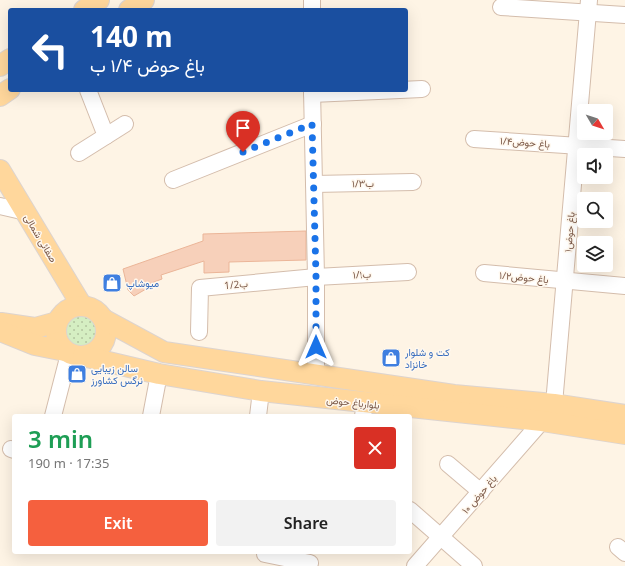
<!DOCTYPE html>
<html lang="en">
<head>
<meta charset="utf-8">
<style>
  body { margin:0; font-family:"Noto Sans",Vazirmatn,sans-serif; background:#f2f2f2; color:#222; height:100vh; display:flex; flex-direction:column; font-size:15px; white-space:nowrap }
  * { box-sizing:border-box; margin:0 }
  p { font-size:13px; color:#767676 }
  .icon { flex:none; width:22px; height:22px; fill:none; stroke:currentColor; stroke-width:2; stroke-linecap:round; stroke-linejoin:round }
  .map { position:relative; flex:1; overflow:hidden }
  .sheet { position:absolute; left:12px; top:414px; width:400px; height:140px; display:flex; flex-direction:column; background:#fff; border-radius:4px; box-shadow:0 4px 16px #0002 }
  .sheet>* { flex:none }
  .guide { position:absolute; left:8px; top:8px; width:400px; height:84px; border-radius:4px; box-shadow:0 4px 16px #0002; background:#1a4fa0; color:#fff; overflow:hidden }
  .needle { width:26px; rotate:129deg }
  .buttons { position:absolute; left:577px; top:104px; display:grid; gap:8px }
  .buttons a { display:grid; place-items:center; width:36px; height:36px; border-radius:4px; background:#fff; box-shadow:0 4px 16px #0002; font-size:20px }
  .pin { position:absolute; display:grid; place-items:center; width:34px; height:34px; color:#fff; margin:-41px -17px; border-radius:50% 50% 50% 0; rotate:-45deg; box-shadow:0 0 4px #0007 }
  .pin .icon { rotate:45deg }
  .me { position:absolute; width:44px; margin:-22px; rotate:0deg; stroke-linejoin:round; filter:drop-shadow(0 0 3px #0008) }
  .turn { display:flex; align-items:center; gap:14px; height:84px; padding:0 16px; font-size:18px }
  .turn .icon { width:52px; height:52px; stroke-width:2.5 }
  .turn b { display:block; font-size:28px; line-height:34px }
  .round { display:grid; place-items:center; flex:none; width:42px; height:42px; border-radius:4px; background:#f2f2f2 }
  .headline { display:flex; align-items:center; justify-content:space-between; height:68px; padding:0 16px }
  h1 { font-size:24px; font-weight:600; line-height:30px; color:#1e9e55 }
  .cta { display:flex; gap:8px; margin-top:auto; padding:8px 16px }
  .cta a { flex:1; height:46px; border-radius:4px; background:#f5603e; color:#fff; font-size:16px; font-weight:600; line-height:46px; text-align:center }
  .cta a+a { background:#f2f2f2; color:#222 }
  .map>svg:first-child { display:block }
  .grass { fill:url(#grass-dots) }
  .building { fill:#f7d0ba; stroke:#ebb598 }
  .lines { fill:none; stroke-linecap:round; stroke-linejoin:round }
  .minor-casing { stroke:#d4bdac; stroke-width:18 }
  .major-casing { stroke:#ddd4cf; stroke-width:22 }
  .minor { stroke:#fff; stroke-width:16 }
  .major { stroke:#ffd79c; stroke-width:20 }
  .route { stroke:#1a73e8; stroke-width:7; stroke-dasharray:0 12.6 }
  .labels { text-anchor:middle; stroke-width:3; stroke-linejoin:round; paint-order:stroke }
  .street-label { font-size:10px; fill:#7b5847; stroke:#fff8ee }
  .shop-label { font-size:10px; fill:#366cbe; stroke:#fff8ee; text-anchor:start }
</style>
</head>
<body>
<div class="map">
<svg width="625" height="566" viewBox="0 0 625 566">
  <defs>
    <pattern id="grass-dots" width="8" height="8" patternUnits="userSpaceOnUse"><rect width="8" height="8" fill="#d5eec2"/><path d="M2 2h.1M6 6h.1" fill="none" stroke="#b2c49f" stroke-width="1.8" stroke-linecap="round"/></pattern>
  </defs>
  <rect width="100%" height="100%" fill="#fef4e5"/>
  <!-- grass -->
  <circle class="grass" cx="81" cy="331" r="18"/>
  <!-- building -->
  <polygon class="building" points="306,231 306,260 229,262 229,272 204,273 204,261 161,275 162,279 146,285 146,289 134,296 128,290 123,269 203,241 203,234"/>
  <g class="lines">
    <!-- minor casing -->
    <g class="minor-casing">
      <g id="minor">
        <polyline points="312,0 312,10"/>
        <polyline points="501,7 625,15"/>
        <polyline points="312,90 316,277 316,375"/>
        <polyline points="312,94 422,89"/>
        <polyline points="106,136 125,124"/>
        <polyline points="474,139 625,149"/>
        <polyline points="79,153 106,136 88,90"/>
        <polyline points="173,180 313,124"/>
        <polyline points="314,184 413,182"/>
        <polyline points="0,206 26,212"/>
        <polyline points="484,273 625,286"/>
        <polyline points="199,332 200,288 316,277 408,272"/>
        <polyline points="554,404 589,0"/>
        <polyline points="53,416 69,354"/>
        <polyline points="151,416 159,374"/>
        <polyline points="258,416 261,391"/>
        <polyline points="363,416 365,403"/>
        <polyline points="11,449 14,450"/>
        <polyline points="448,464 481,492"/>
        <polyline points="410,510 474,566"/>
        <polyline points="618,547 625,553"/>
        <polyline points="265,554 310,563"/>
        <polyline points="415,566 542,421"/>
      </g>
    </g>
    <!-- major casing -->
    <g class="major-casing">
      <g id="major">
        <polyline points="84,10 99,0"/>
        <polyline points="129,10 144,0"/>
        <polyline points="0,66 10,59"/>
        <polyline points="0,96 10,89"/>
        <polyline points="0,170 82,306"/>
        <circle cx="81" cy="331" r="25"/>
        <polyline points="103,319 164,352 454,395 554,404 625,415"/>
        <polyline points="1,323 35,328 57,322"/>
        <polyline points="0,331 35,345 65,351"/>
        <polyline points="83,356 159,374 261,391 542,421 625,434"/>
      </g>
    </g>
    <!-- minor -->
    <use href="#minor" class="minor"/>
    <!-- major -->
    <use href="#major" class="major"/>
  </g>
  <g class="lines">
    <!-- route -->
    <polyline class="route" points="243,152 312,124 316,276 316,347"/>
  </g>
  <!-- icons -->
  <defs>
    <g id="shop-square" transform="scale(1)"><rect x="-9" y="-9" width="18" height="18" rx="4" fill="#3f7fe0" stroke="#fff8ee"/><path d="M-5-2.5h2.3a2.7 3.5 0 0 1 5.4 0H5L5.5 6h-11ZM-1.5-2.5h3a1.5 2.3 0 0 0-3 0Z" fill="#fff"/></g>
  </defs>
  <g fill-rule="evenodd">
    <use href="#shop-square" x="112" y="283"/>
    <use href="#shop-square" x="391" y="358"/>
    <use href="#shop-square" x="77" y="374"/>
  </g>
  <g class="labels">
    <!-- street labels -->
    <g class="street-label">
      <text transform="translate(525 142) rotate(4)" y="4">باغ حوض۱/۴</text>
      <text transform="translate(363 183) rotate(-1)" y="4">ب۱/۳</text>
      <text transform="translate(569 232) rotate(-85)" y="4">باغ حوض۱</text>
      <text transform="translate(41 238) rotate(59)" y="4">صفائی شمالی</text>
      <text transform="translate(362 274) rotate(-3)" y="4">ب۱/۱</text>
      <text transform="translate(524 277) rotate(5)" y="4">باغ حوض۱/۲</text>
      <text transform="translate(236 284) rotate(-6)" y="4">1/2ب</text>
      <text transform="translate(353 402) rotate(6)" y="4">بلوارباغ حوض</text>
      <text transform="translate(479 494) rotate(-49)" y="4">۱۰ باغ حوض</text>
    </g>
    <!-- shop labels -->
    <g class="shop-label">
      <text x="126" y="287">میوشاپ</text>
      <text x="405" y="356">کت و شلوار<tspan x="405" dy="12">خانزاد</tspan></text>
      <text x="91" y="372">سالن زیبایی<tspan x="91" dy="12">نرگس کشاورز</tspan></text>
    </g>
  </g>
</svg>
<div class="buttons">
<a><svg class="needle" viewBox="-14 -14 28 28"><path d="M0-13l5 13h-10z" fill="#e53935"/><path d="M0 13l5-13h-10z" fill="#767676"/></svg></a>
<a><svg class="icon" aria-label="sound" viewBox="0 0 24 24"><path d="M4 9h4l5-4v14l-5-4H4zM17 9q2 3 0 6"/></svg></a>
<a><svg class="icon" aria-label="search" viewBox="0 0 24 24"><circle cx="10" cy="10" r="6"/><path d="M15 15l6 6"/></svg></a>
<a><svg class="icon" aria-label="layers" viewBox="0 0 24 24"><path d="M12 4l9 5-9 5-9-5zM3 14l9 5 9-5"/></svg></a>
</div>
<div class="pin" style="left:243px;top:152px;background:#d93025"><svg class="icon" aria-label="arrive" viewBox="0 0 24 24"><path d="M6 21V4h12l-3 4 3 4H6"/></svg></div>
<svg class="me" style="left:316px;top:347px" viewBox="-20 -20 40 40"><path d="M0-17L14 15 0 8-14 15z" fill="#1a73e8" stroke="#fff" stroke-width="4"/></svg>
<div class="guide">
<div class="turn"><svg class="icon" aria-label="left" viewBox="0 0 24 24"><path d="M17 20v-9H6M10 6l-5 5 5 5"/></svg><div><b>140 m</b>باغ حوض ۱/۴ ب</div></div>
</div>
<section class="sheet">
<div class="headline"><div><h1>3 min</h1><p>190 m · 17:35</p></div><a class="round" style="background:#d93025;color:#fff"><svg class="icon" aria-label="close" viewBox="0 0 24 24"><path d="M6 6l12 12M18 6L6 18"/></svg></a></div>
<div class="cta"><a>Exit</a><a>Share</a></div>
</section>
</div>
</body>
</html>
